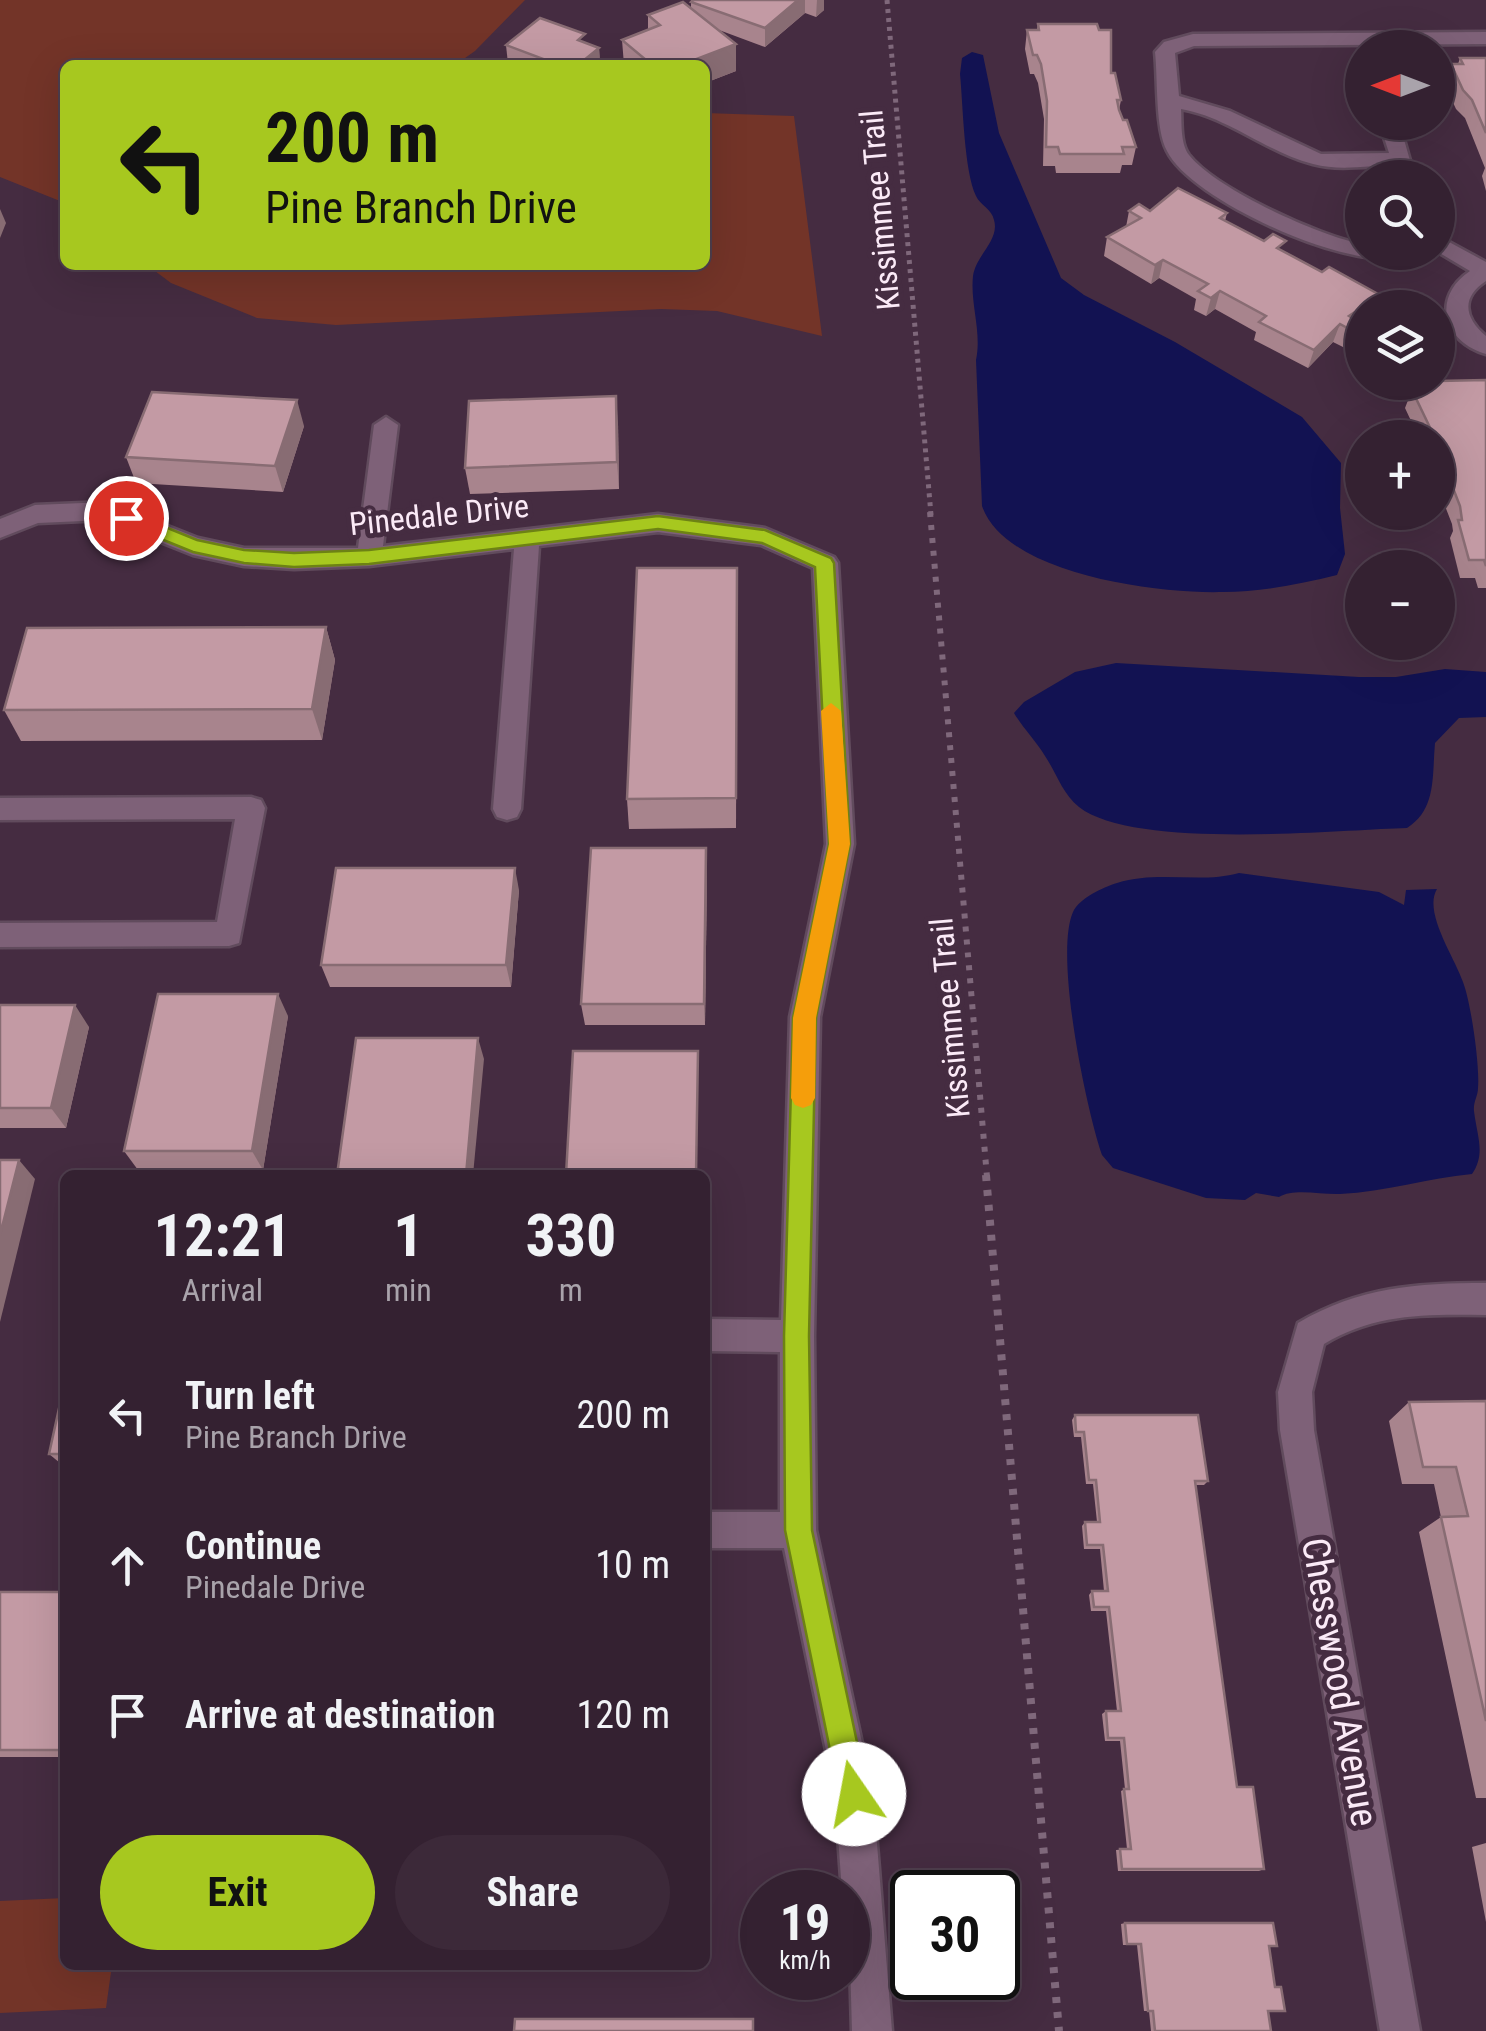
<!DOCTYPE html>
<html lang="en">
<head>
<meta charset="utf-8">
<style>
  body { margin:0; font-family:"Roboto Condensed",sans-serif; background:#3c2939; color:#f1f3f6; height:100vh; display:flex; flex-direction:column; font-size:38px; white-space:nowrap }
  * { box-sizing:border-box; margin:0 }
  p { font-size:32px; color:#a9a3ab }
  .icon { flex:none; width:55px; height:55px; fill:none; stroke:currentColor; stroke-width:2; stroke-linecap:round; stroke-linejoin:round }
  .map { position:relative; flex:1; overflow:hidden }
  .panel { position:absolute; left:60px; top:1170px; width:650px; height:800px; display:flex; flex-direction:column; background:#342131; border-radius:15px; box-shadow:0 10px 40px #0002,0 0 0 2px #4e3e4d }
  .panel>* { flex:none }
  .top-card { position:absolute; left:60px; top:60px; width:650px; height:210px; border-radius:15px; box-shadow:0 10px 40px #0002,0 0 0 2px #4e3e4d; background:#a7c81f; color:#111; overflow:hidden }
  .needle { width:65px; rotate:270deg }
  .fabs { position:absolute; left:1345px; top:30px; display:grid; gap:20px }
  .fabs a { display:grid; place-items:center; width:110px; height:110px; border-radius:50%; background:#342131; box-shadow:0 10px 40px #0002,0 0 0 2px #4e3e4d; font-size:50px }
  .speed { position:absolute; left:740px; top:1870px; display:flex; gap:20px; font-size:50px; font-weight:700; text-align:center }
  .speed>* { display:grid; place-content:center; width:130px; height:130px; border-radius:50%; background:#342131; box-shadow:0 10px 40px #0002,0 0 0 2px #4e3e4d; line-height:1 }
  .speed small { font-size:25px; font-weight:400 }
  .speed .limit { border:5px solid #111; border-radius:15px; background:#fff; color:#111 }
  .pin { position:absolute; display:grid; place-items:center; width:85px; height:85px; color:#fff; margin:-42px; border:5px solid #fff; border-radius:50%; box-shadow:0 2px 10px #0007 }
  .me { position:absolute; width:110px; margin:-55px; rotate:348deg; stroke-linejoin:round; filter:drop-shadow(0 0 8px #0008) }
  .turn { display:flex; align-items:center; gap:35px; height:210px; padding:0 40px; font-size:45px }
  .turn .icon { width:130px; height:130px; stroke-width:2.5 }
  .turn b { display:block; font-size:70px; line-height:85px }
  .eta { display:flex; justify-content:space-evenly; align-items:center; height:170px; text-align:center }
  .eta b { font-size:60px; font-weight:700; line-height:70px }
  .cta { display:flex; gap:20px; margin-top:auto; padding:20px 40px }
  .cta a { flex:1; height:115px; border-radius:60px; background:#a7c81f; color:#111; font-size:40px; font-weight:700; line-height:115px; text-align:center }
  .cta a+a { background:#3c2939; color:#f1f3f6 }
  ul { padding:0; list-style:none }
  li { display:flex; align-items:center; gap:30px; height:150px; padding:0 40px }
  li div { flex:1 }
  li b { display:block; font-size:38px }
  li em { font-style:normal }
  .map>svg:first-child { display:block }
  .green { fill:#733428 }
  .water { fill:#121252 }
  .lines { fill:none; stroke-linecap:round; stroke-linejoin:round }
  .minor-casing { stroke:#614b5d; stroke-width:5 }
  .path-far2 { stroke:#7f687b; stroke-width:5; stroke-dasharray:4 5; stroke-linecap:butt }
  .path-far1 { stroke:#7f687b; stroke-width:6; stroke-dasharray:5 8; stroke-linecap:butt }
  .path { stroke:#7f687b; stroke-width:8; stroke-dasharray:6 9; stroke-linecap:butt }
  .minor { fill:#7e6178; fill-rule:evenodd }
  .wall { fill:#a8848d }
  .shaded-wall { fill:#886c73 }
  .building { fill:#c39aa4; stroke:#886c73; stroke-width:2.5 }
  .route { fill:#a7c81f; stroke:#6d8214; stroke-width:2.5 }
  .slow { fill:#f59e0b }
  .labels { text-anchor:middle; stroke-width:10; stroke-linejoin:round; paint-order:stroke }
  .street-label { font-size:32px; fill:#fbeaf7; stroke:#452c41 }
  .near-street-label { font-size:38px; fill:#fbeaf7; stroke:#452c41 }
</style>
</head>
<body>
<div class="map">
<svg width="1486" height="2031" viewBox="0 0 1486 2031">
  <rect width="100%" height="100%" fill="#452c41"/>
  <!-- green -->
  <g class="green">
    <polygon points="0,0 525,0 475,51 455,65 65,65 65,203 0,177"/>
    <polygon points="705,113 794,116 822,336 717,311 661,309 336,325 257,318 171,283 147,265 705,265"/>
    <polygon points="65,1898 65,1965 112,1965 106,2008 0,2013 0,1901"/>
  </g>
  <!-- water -->
  <g class="water">
    <path d="M972,52L983,55L999,133L1061,278L1084,295L1175,342L1302,417L1341,463L1340,508L1345,554L1337,575C1300,584 1261,592 1223,592C1158,594 1006,575 982,506L976,360C982,332 970,304 973,276C976,255 1000,240 994,220C992,209 980,205 976,196C964,171 963,104 960,74L962,58Z"/>
    <path d="M1116,663L1359,677H1396L1445,669L1486,672V717L1459,718L1435,743C1432,775 1437,809 1407,828C1335,830 1134,850 1079,807C1062,793 1057,774 1045,756C1036,741 1022,727 1014,713L1024,702L1075,672Z"/>
    <path d="M1239,873L1379,892L1404,905L1406,890L1437,889C1423,912 1454,956 1463,982C1471,1003 1480,1066 1478,1088C1478,1096 1473,1102 1474,1111C1477,1136 1486,1154 1472,1174C1428,1178 1386,1192 1340,1194C1322,1195 1294,1188 1279,1197L1256,1193L1245,1200L1206,1198L1113,1168L1102,1155C1086,1108 1054,955 1073,912C1079,898 1104,887 1117,883C1158,870 1200,884 1239,873Z"/>
  </g>
  <g class="lines">
    <!-- minor casing -->
    <g class="minor-casing">
      <g id="minor">
        <path d="M1486,32V44L1194,46L1175,53L1179,96L1230,111L1321,154L1389,153L1379,122H1399L1415,178H1397L1392,165C1366,166 1339,171 1313,164C1266,152 1228,117 1181,109C1182,123 1180,143 1189,155C1216,189 1319,236 1362,244V252H1402L1399,257C1346,270 1190,199 1167,151C1155,129 1158,78 1155,52L1164,42L1193,34Z"/>
        <path d="M1438,236L1486,262V281C1461,297 1464,318 1486,336V354C1443,342 1431,297 1470,271L1438,252Z"/>
        <polygon points="386,417 398,425 383,546 658,514 765,528 834,557 838,563 854,844 820,1017 814,1336 816,1530 873,1794 892,2031 852,2031 848,1892 842,1892 835,1794 784,1548 705,1548 705,1512 780,1512 780,1352 705,1351 705,1319 781,1320 790,1017 826,844 813,568 761,545 658,532 539,546 521,809 517,817 507,820 497,817 493,809 514,549 369,566 294,569 244,566 193,555 105,520 38,523 0,538 0,519 35,505 107,502 198,538 244,548 358,548 374,425"/>
        <polygon points="251,797 261,800 265,808 239,943 229,946 0,947 0,923 217,922 235,819 0,820 0,798"/>
        <path d="M1486,1283V1315C1428,1314 1375,1313 1324,1344L1312,1392L1314,1430L1420,2031H1380L1280,1430L1278,1392L1298,1323C1359,1287 1417,1283 1486,1283Z"/>
      </g>
    </g>
    <!-- path-far2 -->
    <polyline class="path-far2" points="887,0 931,515"/>
    <!-- path-far1 -->
    <polyline class="path-far1" points="930,512 987,1177"/>
    <!-- path -->
    <polyline class="path" points="986,1175 1059,2031"/>
    <!-- minor -->
    <use href="#minor" class="minor"/>
  </g>
  <!-- wall -->
  <g class="wall">
    <polygon points="693,0 824,0 824,10 816,17 805,13 765,47 719,30 736,71 705,83 705,65 624,65 622,40 648,30 648,15 691,8 691,2"/>
    <polygon points="1038,24 1111,73 1121,100 1119,110 1136,147 1132,165 1122,165 1120,173 1056,173 1055,166 1043,166 1044,119 1038,83 1034,74 1030,74 1025,49 1027,30 1037,30"/>
    <polygon points="506,45 599,48 600,65 511,65 508,64"/>
    <polygon points="1460,58 1486,58 1486,191 1482,176 1485,168 1465,118 1456,109 1444,83 1451,64 1458,64"/>
    <polygon points="1129,211 1227,213 1225,221 1283,251 1362,308 1362,321 1360,323 1356,342 1347,349 1333,342 1308,368 1254,340 1256,332 1215,309 1206,316 1194,310 1196,299 1159,278 1151,284 1104,256 1107,237 1126,227"/>
    <polygon points="1486,380 1486,588 1478,588 1475,578 1460,578 1450,538 1453,531 1452,524 1438,488 1438,438 1419,438 1405,408 1412,390 1419,390 1421,382"/>
    <polygon points="618,423 619,489 470,494 465,468"/>
    <polygon points="304,426 283,492 136,483 126,457"/>
    <polygon points="737,568 736,828 629,829 627,799"/>
    <polygon points="326,627 335,660 322,740 21,741 4,710"/>
    <polygon points="707,871 705,1025 585,1025 581,1004"/>
    <polygon points="519,890 511,987 330,987 321,965"/>
    <polygon points="0,1005 89,1027 66,1128 0,1128"/>
    <polygon points="288,1016 263,1170 138,1170 124,1151"/>
    <polygon points="65,1381 65,1467 49,1454"/>
    <polygon points="1486,1401 1486,1798 1476,1798 1419,1532 1441,1517 1434,1484 1402,1484 1389,1421 1409,1402"/>
    <polygon points="1075,1415 1208,1481 1204,1485 1195,1485 1237,1787 1264,1869 1259,1871 1118,1871 1116,1850 1127,1849 1121,1791 1125,1789 1120,1741 1105,1741 1102,1714 1106,1711 1117,1711 1106,1611 1091,1611 1089,1595 1092,1591 1104,1591 1100,1549 1084,1549 1082,1526 1085,1522 1097,1522 1093,1484 1086,1484 1081,1437 1074,1437 1072,1420"/>
    <rect x="0" y="1592" width="65" height="165"/>
    <polygon points="1486,1843 1486,1922 1472,1847"/>
    <polygon points="1125,1923 1270,1947 1268,2011 1271,2031 1151,2031 1149,2011 1144,2011 1137,1945 1123,1945 1121,1924"/>
  </g>
  <!-- shaded-wall -->
  <g class="shaded-wall">
    <polygon points="798,0 805,0 805,13 765,47 765,28"/>
    <polygon points="817,0 824,0 824,10 816,17"/>
    <polygon points="736,44 736,71 705,83 705,65 681,65"/>
    <polygon points="599,48 600,65 578,65"/>
    <polygon points="0,209 6,223 0,238"/>
    <polygon points="1163,260 1159,278 1151,284 1155,265"/>
    <polygon points="1220,291 1215,309 1206,316 1211,298"/>
    <polygon points="1380,295 1376,308 1362,308 1362,321 1350,329 1349,316"/>
    <polygon points="1340,324 1333,342 1308,368 1314,350"/>
    <polygon points="1362,324 1356,342 1347,349 1353,331"/>
    <polygon points="616,396 618,423 619,489 617,462"/>
    <polygon points="297,400 304,426 283,492 275,466"/>
    <polygon points="326,627 335,660 322,740 312,709"/>
    <polygon points="706,848 707,871 705,1025 704,1004"/>
    <polygon points="515,868 519,890 511,987 506,965"/>
    <polygon points="278,994 288,1016 263,1170 252,1151"/>
    <polygon points="75,1005 89,1027 66,1128 51,1108"/>
    <polygon points="478,1038 484,1059 473,1175 466,1175"/>
    <polygon points="19,1160 35,1179 0,1322 0,1235"/>
  </g>
  <!-- building -->
  <g class="building">
    <polygon points="693,0 798,0 765,28 691,2"/>
    <polygon points="683,2 736,44 681,65 652,65 622,40 660,25 648,15"/>
    <polygon points="540,18 585,34 578,40 599,48 578,65 559,65 506,45"/>
    <polygon points="1038,24 1097,24 1099,30 1111,30 1111,73 1115,73 1121,100 1117,100 1119,110 1123,120 1127,120 1136,147 1122,147 1124,154 1060,154 1058,147 1046,147 1047,101 1041,64 1037,55 1033,55 1027,30 1039,30"/>
    <polygon points="1460,58 1486,58 1486,133 1472,100 1463,90 1451,64 1463,64"/>
    <polygon points="1178,188 1227,213 1220,218 1264,241 1273,234 1286,241 1277,248 1322,272 1329,267 1380,295 1349,316 1362,324 1353,331 1340,324 1314,350 1259,322 1266,316 1220,291 1211,298 1198,291 1208,284 1163,260 1155,265 1107,237 1141,218 1129,211 1139,204 1150,211"/>
    <polygon points="1486,380 1486,566 1484,560 1469,560 1458,520 1462,520 1460,506 1439,452 1442,452 1438,442 1438,438 1435,438 1412,390 1426,389 1423,382 1438,382 1438,381"/>
    <polygon points="152,392 297,400 275,466 126,457"/>
    <polygon points="616,396 617,462 465,468 469,401"/>
    <polygon points="637,568 737,568 736,798 627,799"/>
    <polygon points="326,627 312,709 4,710 27,628"/>
    <polygon points="591,848 706,848 704,1004 581,1004"/>
    <polygon points="336,868 515,868 506,965 321,965"/>
    <polygon points="158,994 278,994 252,1151 124,1151"/>
    <polygon points="0,1005 75,1005 51,1108 0,1108"/>
    <polygon points="356,1038 478,1038 466,1175 337,1175"/>
    <polygon points="573,1051 698,1051 696,1175 566,1175"/>
    <polygon points="0,1160 19,1160 0,1235"/>
    <polygon points="65,1381 65,1454 49,1454"/>
    <polygon points="1486,1401 1486,1721 1441,1517 1468,1516 1456,1467 1423,1467 1409,1402"/>
    <polygon points="1075,1415 1198,1415 1208,1481 1195,1481 1237,1787 1253,1787 1264,1869 1122,1869 1120,1849 1131,1849 1124,1789 1129,1789 1124,1738 1108,1738 1106,1711 1121,1711 1109,1607 1094,1607 1092,1591 1108,1591 1103,1545 1087,1545 1085,1522 1100,1522 1096,1480 1089,1480 1084,1432 1076,1432"/>
    <rect x="0" y="1592" width="65" height="158"/>
    <polygon points="1125,1923 1273,1923 1277,1946 1269,1946 1275,1987 1281,1987 1285,2011 1268,2011 1271,2031 1155,2031 1153,2011 1148,2011 1141,1944 1127,1944"/>
    <polygon points="515,2019 753,2019 753,2031 514,2031"/>
  </g>
  <!-- route -->
  <polygon class="route" points="126,511 197,540 244,550 294,553 369,550 658,516 765,530 831,558 834,563 850,844 816,1018 809,1336 812,1530 868,1794 864,1804 854,1808 843,1804 839,1794 785,1530 784,1336 793,1018 829,844 815,567 762,543 658,529 369,564 294,567 244,563 193,552 119,522 119,513"/>
  <!-- slow -->
  <polygon class="slow" points="831,703 841,711 850,844 816,1018 815,1098 811,1105 803,1108 795,1105 791,1098 793,1018 829,844 821,711"/>
  <g class="labels">
    <!-- street labels -->
    <g class="street-label">
      <text transform="translate(880 210) rotate(-95)" y="11">Kissimmee Trail</text>
      <text transform="translate(439 515) rotate(-6)" y="11">Pinedale Drive</text>
      <text transform="translate(950 1018) rotate(-95)" y="11">Kissimmee Trail</text>
    </g>
    <!-- near-street labels -->
    <g class="near-street-label">
      <text transform="translate(1340 1682) rotate(80)" y="13">Chesswood Avenue</text>
    </g>
  </g>
</svg>
<div class="fabs">
<a><svg class="needle" viewBox="-14 -14 28 28"><path d="M0-13l5 13h-10z" fill="#e53935"/><path d="M0 13l5-13h-10z" fill="#a9a3ab"/></svg></a>
<a><svg class="icon" aria-label="search" viewBox="0 0 24 24"><circle cx="10" cy="10" r="6"/><path d="M15 15l6 6"/></svg></a>
<a><svg class="icon" aria-label="layers" viewBox="0 0 24 24"><path d="M12 4l9 5-9 5-9-5zM3 14l9 5 9-5"/></svg></a>
<a>+</a>
<a>−</a>
</div>
<div class="speed"><div>19<small>km/h</small></div><div class="limit">30</div></div>
<div class="pin" style="left:126px;top:518px;background:#d93025"><svg class="icon" aria-label="arrive" viewBox="0 0 24 24"><path d="M6 21V4h12l-3 4 3 4H6"/></svg></div>
<svg class="me" style="left:854px;top:1794px" viewBox="-20 -20 40 40"><circle r="19" fill="#fff"/><path d="M0-13L10 11 0 6-10 11z" fill="#a7c81f"/></svg>
<div class="top-card">
<div class="turn"><svg class="icon" aria-label="left" viewBox="0 0 24 24"><path d="M17 20v-9H6M10 6l-5 5 5 5"/></svg><div><b>200 m</b>Pine Branch Drive</div></div>
</div>
<section class="panel">
<div class="eta">
<div><b>12:21</b><p>Arrival</p></div>
<div><b>1</b><p>min</p></div>
<div><b>330</b><p>m</p></div>
</div>
<ul>
<li><svg class="icon" aria-label="left" viewBox="0 0 24 24"><path d="M17 20v-9H6M10 6l-5 5 5 5"/></svg><div><b>Turn left</b><p>Pine Branch Drive</p></div><em>200 m</em></li>
<li><svg class="icon" aria-label="ahead" viewBox="0 0 24 24"><path d="M12 20V5M6 11l6-6 6 6"/></svg><div><b>Continue</b><p>Pinedale Drive</p></div><em>10 m</em></li>
<li><svg class="icon" aria-label="arrive" viewBox="0 0 24 24"><path d="M6 21V4h12l-3 4 3 4H6"/></svg><div><b>Arrive at destination</b></div><em>120 m</em></li>
</ul>
<div class="cta"><a>Exit</a><a>Share</a></div>
</section>
</div>
</body>
</html>
